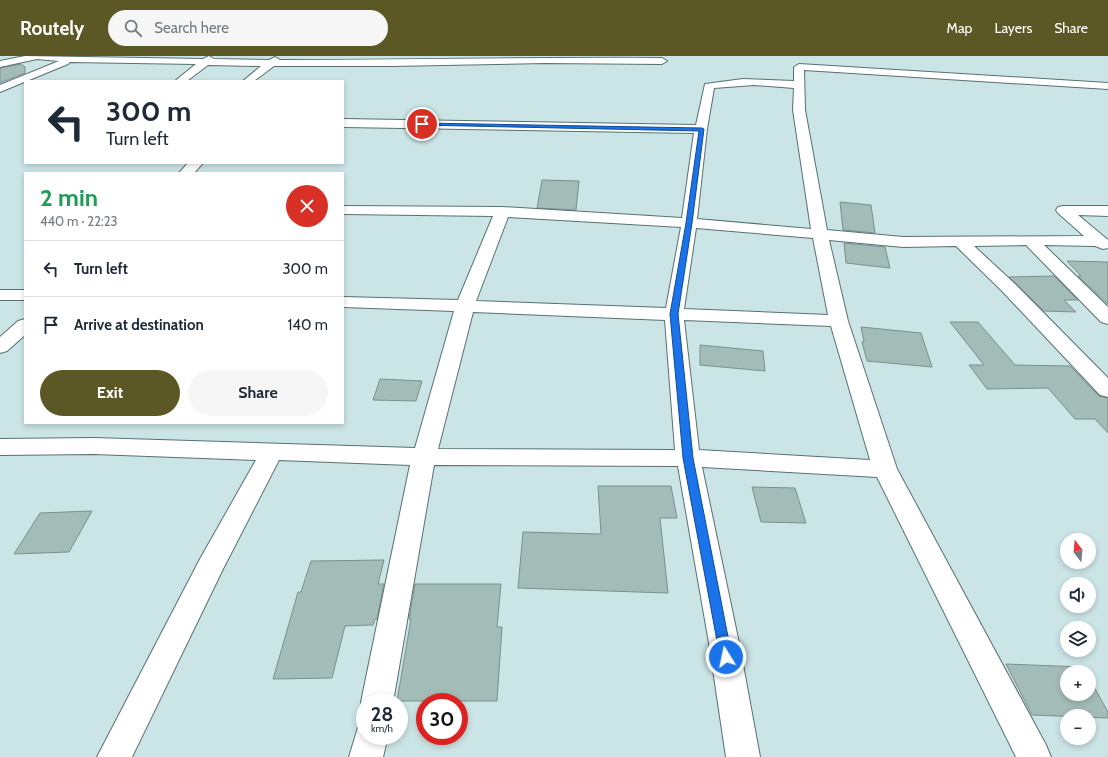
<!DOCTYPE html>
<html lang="en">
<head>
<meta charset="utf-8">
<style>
  body { margin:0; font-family:Cabin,sans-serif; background:#f6f6f7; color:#1f2937; height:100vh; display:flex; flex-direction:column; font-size:15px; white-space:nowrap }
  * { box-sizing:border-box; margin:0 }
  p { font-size:13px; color:#747a83 }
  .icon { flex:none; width:22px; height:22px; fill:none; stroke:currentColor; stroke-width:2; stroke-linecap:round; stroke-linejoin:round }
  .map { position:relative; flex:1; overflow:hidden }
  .drawer { position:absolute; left:24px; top:116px; width:320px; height:252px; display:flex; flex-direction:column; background:#fff; border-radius:0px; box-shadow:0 2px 6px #0003 }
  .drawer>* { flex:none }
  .top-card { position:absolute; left:24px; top:24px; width:320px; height:84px; border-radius:0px; box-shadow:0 2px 6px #0003; background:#fff; color:#1f2937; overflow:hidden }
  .needle { width:26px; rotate:344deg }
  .buttons { position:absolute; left:1060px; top:477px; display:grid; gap:8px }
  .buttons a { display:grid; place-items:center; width:36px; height:36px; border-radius:50%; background:#fff; box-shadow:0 2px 6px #0003; font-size:20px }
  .speed { position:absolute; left:356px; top:637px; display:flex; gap:8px; font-size:20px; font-weight:700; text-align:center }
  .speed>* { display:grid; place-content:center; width:52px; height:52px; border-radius:50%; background:#fff; box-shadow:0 2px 6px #0003; line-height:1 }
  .speed small { font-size:10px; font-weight:400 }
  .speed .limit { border:6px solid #d22; background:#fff; color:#111 }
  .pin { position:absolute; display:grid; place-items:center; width:34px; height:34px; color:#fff; margin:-17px; border:2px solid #fff; border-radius:50%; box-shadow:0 1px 4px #0007 }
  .me { position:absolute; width:44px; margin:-22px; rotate:350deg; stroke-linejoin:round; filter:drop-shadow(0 0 3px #0008) }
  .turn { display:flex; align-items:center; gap:14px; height:84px; padding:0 16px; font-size:18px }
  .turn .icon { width:52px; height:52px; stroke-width:2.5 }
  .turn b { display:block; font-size:28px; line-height:34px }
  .round { display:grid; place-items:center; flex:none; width:42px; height:42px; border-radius:21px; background:#f6f6f7 }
  .head { display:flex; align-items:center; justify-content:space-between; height:68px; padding:0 16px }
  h1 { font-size:24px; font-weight:700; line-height:30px; color:#1e9e55 }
  .cta { display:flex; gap:8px; margin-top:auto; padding:8px 16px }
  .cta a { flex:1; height:46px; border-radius:24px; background:#5b5825; color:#fff; font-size:16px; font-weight:700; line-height:46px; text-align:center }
  .cta a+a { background:#f6f6f7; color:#1f2937 }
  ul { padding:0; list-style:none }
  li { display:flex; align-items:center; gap:12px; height:56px; padding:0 16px; border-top:1px solid #e0e1e3 }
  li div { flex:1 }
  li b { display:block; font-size:15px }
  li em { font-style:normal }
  header { display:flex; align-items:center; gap:24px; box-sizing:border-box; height:56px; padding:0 20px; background:#5b5825; color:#fff }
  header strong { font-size:19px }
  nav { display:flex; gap:22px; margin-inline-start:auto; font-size:14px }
  .search { width:280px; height:36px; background:#f6f6f7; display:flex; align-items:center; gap:10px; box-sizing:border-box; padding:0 14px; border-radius:22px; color:#747a83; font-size:15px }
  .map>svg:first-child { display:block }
  .building { fill:#a4bcb7; stroke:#79908b }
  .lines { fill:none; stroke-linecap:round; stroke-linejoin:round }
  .minor-casing { stroke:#597071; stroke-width:2 }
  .minor { fill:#fff; fill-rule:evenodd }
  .route { fill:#1a73e8; stroke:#114b97 }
</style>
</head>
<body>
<header>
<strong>Routely</strong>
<div class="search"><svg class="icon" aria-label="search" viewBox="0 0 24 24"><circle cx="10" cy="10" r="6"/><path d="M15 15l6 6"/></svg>Search here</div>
<nav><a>Map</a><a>Layers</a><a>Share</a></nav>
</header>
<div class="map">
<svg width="1108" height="701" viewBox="0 0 1108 701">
  <rect width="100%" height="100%" fill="#cbe4e5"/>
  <!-- building -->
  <g class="building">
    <polygon points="21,8 25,11 25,17 0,27 0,12"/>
    <polygon points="542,124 579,125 576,154 537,152"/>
    <polygon points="840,146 871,149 875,177 843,174"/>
    <polygon points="844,187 885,191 890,212 846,207"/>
    <polygon points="1067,205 1108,206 1108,248 1078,220 1081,220"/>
    <polygon points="1054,220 1078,244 1064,244 1076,256 1044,255 1009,221"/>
    <polygon points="950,266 978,266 1015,309 1070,310 1099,340 1108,342 1108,377 1095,363 1075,363 1048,332 987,333 969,309 984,309"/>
    <polygon points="861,271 921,277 932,311 867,305 862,286 864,286"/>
    <polygon points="700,289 763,295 765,315 700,309"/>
    <polygon points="380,323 422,325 416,345 373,344"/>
    <polygon points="598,430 671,430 677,462 660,462 668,537 518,532 523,476 601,478"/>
    <polygon points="752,431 795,432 806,467 761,466"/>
    <polygon points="92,455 69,496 14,498 40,457"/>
    <polygon points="384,504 378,528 384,528 377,563 375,563 373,569 345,570 332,622 273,623 298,536 301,536 311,505"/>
    <polygon points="415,528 501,528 497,571 502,571 497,645 397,645 411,563 409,563"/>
    <polygon points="1006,608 1083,611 1086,616 1067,616 1067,638 1089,638 1089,622 1108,656 1108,662 1032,659"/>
  </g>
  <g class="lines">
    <!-- minor casing -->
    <g class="minor-casing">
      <g id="minor">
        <path d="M25,0L203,3L209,0L214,3L269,4L275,1L280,4C407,4 535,1 662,2L667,5L662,8L545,7L391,10H274L254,25H243L261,10L208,9L187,25H175L196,8L70,6L68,8L0,36V29L59,5L37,3L0,11V5Z"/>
        <path d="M799,8L1108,27V33L804,14L805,54L827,174L903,181L1084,180L1058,157L1056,154L1058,151L1063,150H1108V160L1078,159L1108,184V192L1103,193L1095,190L1044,189L1108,251V268L1101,266L1026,189L974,190L1014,227L1108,322V341L1100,339L1002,235L956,190L903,191L829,184L848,265L897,413L1046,689L1051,701H1016L877,421L702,411L739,587L760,701H726L709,587L678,410L434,409L393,646H365V656L361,646L410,409L279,404L223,513L132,701H97L200,503L256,404L94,398L0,399V383L94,382L415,392L454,255L343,251V241L458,244L493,160L343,158V150L502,151L682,162L694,77L343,71V63L696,69L705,28L743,23L794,25V11ZM754,29L794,32L793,54L811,173L697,163L707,73L714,32ZM508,161L681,171L666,252L476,245ZM696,172L813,182L828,259L684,253ZM473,256L665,264L675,394L438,393ZM684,264L831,270L870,404L699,394Z"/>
        <polygon points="188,107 203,107 194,117 179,117"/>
        <rect x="0" y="234" width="25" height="10"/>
        <polygon points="25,263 25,279 7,295 0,297 0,281 18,265"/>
        <polygon points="365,666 365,680 388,680 383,701 349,701 359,668"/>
      </g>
    </g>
    <!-- minor -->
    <use href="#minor" class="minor"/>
  </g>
  <!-- route -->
  <polygon class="route" points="422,67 702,72 704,73 692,167 678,258 693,402 732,601 731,605 726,607 721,605 720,601 683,402 670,258 686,167 699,75 420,69"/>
</svg>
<div class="buttons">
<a><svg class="needle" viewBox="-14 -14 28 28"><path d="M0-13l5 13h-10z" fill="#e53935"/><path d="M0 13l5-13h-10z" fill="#747a83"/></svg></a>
<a><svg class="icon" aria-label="sound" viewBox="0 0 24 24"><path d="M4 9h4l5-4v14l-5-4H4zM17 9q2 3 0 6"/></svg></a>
<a><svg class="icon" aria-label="layers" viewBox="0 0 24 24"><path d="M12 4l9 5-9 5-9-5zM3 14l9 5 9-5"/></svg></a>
<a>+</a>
<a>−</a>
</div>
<div class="speed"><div>28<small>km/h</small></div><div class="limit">30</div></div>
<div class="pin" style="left:422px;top:68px;background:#d93025"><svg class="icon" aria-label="arrive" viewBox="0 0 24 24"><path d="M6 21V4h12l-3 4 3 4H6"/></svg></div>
<svg class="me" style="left:726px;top:601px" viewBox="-20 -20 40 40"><circle r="17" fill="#1a73e8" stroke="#fff" stroke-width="3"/><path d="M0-11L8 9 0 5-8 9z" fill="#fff"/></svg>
<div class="top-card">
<div class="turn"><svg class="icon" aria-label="left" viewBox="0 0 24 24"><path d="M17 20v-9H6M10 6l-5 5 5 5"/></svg><div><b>300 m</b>Turn left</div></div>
</div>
<section class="drawer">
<div class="head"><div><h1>2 min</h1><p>440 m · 22:23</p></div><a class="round" style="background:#d93025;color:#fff"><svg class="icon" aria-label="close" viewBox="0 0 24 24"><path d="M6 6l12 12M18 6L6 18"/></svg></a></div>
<ul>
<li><svg class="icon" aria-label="left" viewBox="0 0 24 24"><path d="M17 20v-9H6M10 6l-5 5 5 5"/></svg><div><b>Turn left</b></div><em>300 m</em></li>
<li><svg class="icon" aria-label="arrive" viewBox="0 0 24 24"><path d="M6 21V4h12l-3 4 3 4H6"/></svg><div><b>Arrive at destination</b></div><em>140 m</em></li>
</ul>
<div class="cta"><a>Exit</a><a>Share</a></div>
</section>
</div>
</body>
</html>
